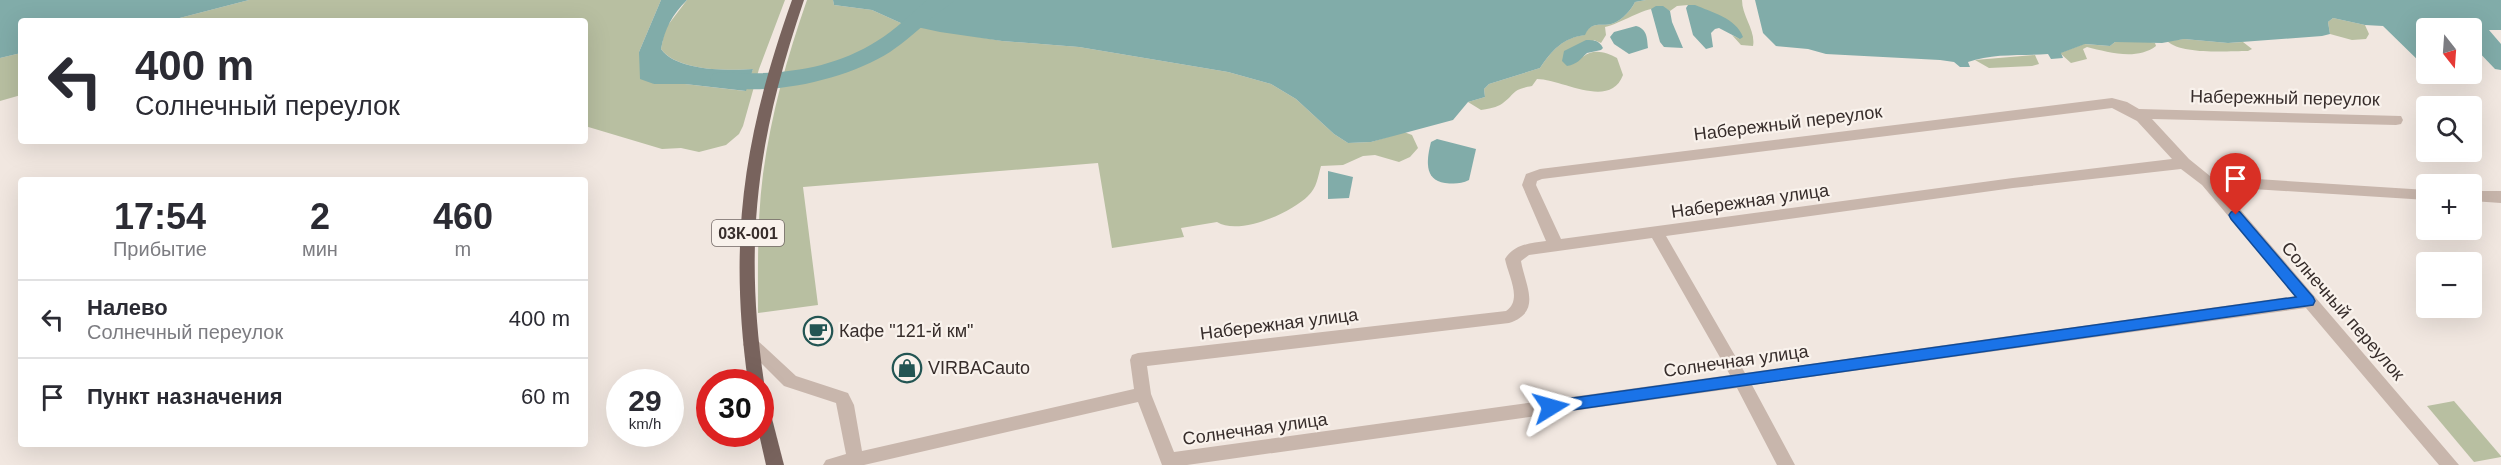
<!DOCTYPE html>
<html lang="ru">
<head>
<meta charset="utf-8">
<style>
  body { margin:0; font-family:Arial,sans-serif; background:#f2f2f3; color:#2b2b33; height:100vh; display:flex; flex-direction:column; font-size:22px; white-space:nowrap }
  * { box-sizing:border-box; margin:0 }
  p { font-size:20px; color:#7c7c81 }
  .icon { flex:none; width:33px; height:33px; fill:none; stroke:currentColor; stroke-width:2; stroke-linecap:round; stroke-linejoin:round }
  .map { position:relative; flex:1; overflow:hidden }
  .panel { position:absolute; left:18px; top:177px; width:570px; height:270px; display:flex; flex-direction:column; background:#fff; border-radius:6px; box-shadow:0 6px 24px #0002 }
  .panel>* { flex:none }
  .hud { position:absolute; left:18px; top:18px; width:570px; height:126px; border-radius:6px; box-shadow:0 6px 24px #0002; background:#fff; color:#2b2b33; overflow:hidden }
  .needle { width:39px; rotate:163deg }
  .fabs { position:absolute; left:2416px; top:18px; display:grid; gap:12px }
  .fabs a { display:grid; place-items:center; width:66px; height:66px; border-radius:6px; background:#fff; box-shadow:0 6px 24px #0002; font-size:30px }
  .speed { position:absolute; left:606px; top:369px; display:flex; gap:12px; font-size:30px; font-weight:700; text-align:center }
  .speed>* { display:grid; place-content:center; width:78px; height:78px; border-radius:50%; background:#fff; box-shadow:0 6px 24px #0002; line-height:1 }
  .speed small { font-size:15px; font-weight:400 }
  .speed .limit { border:9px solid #d22; background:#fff; color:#111 }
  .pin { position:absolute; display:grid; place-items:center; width:51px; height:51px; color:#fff; margin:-62px -26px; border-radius:50% 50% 50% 0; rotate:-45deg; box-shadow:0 0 6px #0007 }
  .pin .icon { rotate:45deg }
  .me { position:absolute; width:66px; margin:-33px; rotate:82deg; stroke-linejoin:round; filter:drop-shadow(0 0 4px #0008) }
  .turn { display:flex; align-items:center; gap:21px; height:126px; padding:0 18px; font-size:27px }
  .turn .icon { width:78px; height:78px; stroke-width:2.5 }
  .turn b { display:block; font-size:42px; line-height:51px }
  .eta { display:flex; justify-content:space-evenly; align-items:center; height:102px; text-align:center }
  .eta b { font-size:36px; font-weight:800; line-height:42px }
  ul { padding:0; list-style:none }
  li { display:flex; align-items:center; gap:18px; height:78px; padding:0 18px; border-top:2px solid #e1e1e2 }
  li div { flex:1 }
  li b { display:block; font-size:22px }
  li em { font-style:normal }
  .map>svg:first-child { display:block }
  .green { fill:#b8bfa1 }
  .water { fill:#81aca9 }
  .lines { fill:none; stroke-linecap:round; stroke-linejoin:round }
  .river { fill:#81aca9; fill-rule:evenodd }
  .minor { fill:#c8b6ac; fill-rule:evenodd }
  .major { fill:#78635d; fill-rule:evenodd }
  .route { fill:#1a73e8; stroke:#114b97; stroke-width:1.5 }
  .labels { text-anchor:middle; stroke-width:4.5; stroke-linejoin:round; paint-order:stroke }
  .shield { fill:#f9f2ec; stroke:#716865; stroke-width:1.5 }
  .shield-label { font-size:16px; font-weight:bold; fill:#372d2b }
  .street-label { font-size:18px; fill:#372d2b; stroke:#f9f2ec }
  .poi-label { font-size:18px; fill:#372d2b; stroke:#f9f2ec; text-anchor:start }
</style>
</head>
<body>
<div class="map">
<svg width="2501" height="465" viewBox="0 0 2501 465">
  <rect width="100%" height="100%" fill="#f1e7e0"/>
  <!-- green -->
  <g class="green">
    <path d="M249,0H661L639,52L654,84H685L745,91L753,69C728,71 677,71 661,49L665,29L687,0H785L759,69L743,126L739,134L726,145L699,152L681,148L662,149L585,126V21H168Z"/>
    <path d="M807,0H833L834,5L872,10L903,24L1002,41L1079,47L1228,72L1271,84L1296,99L1334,134L1348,143L1371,142L1404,132L1412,135L1418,148L1410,157L1399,162L1375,155L1363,156L1343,165L1321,166C1318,176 1317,188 1308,196C1291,213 1239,236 1217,222L1181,228L1184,237L1112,248L1098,163L803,187L818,305L758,313C758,267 757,220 763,174C771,115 787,57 807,0Z"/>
    <path d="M1646,0H1742C1742,16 1756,31 1753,46L1741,45L1732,35L1740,39L1688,5L1677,6L1670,11C1652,0 1625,23 1605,27L1606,35L1601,43L1594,40L1583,57C1593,48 1606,52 1617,58L1623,75C1610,110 1562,79 1537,79L1532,86C1509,90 1516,95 1500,105C1494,108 1487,109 1481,110L1468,102L1485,97L1484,89L1489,84L1540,68C1552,50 1563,38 1584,35C1592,19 1602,28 1614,23C1622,20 1632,9 1635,2Z"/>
    <polygon points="2333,18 2365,25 2369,34 2366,39 2352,40 2330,34 2328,22"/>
    <path d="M2184,39L2228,43L2243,42L2252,49L2248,51C2228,51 2182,55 2167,41Z"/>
    <path d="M2146,41L2155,43L2156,46C2136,61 2108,52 2087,47L2083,49L2087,59L2071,63L2060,53L2084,44L2110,46L2115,42Z"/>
    <polygon points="21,53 21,95 0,101 0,58"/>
    <polygon points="2035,55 2039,64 2032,66 1989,68 1975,60"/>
    <polygon points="2454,401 2501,456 2501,457 2474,462 2427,406"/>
  </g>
  <!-- water -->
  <g class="water">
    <polygon points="0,0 249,0 168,21 21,21 21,53 0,58"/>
    <path d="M661,0H691H687C672,15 665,28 661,49C676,71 729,71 753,69L746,91L685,84H654L640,79L639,52Z"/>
    <path d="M833,0H1646L1635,2C1632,9 1622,20 1614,23C1602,28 1592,19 1585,35C1563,38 1552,50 1540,68L1489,84L1484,89L1485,97L1468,102L1453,120L1371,142L1348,143L1334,134L1296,99L1271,84L1228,72L1079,47L1002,41L940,32L903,24L872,10L834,5Z"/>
    <path d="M1755,0H2501V30H2489L2501,44V70L2495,69L2472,45V28H2427V67H2425L2383,26L2365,25L2333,18L2328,22L2330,34L2322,36L2228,43L2184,39L2162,43L2115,42L2110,46L2085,44L2061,53L2063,58L2051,59L2048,54C2022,56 1992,53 1968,62L1970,67H1960L1954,62L1940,60L1826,54L1808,49L1776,46L1763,33Z"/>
    <path d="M1688,5H1695C1711,12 1736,18 1743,37L1740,39L1719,28L1715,29L1711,33L1713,47L1706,49L1693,35L1686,8Z"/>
    <polygon points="1656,6 1663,6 1670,11 1672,22 1683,48 1664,47 1660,42 1651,9"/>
    <path d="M1636,26C1647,29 1647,37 1648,48L1629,54L1614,44L1610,37L1614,32Z"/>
    <path d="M1586,40C1594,40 1599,40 1603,48L1601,50L1587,53C1579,60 1578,64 1567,66L1562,61L1564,51Z"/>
    <path d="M1437,139L1476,149L1469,180C1461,184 1454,184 1445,183C1423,180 1427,158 1431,142Z"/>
    <polygon points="1328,171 1353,177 1349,198 1328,199"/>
  </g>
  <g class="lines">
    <!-- river -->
    <path class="river" d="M927,0H954C949,7 939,11 933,17C919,29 905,42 890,52C846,80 764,99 713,84L710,79L713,74L720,72C774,76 830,71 877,41C895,30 911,14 927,0Z"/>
    <!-- minor -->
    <g class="minor">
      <path d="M2112,98L2127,102L2139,109L2401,116L2403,120L2401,124L2396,125L2152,119L2189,159L2210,176L2427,190V200L2221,187L2459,465H2439L2306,308L1752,385L1795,465H1777L1737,388L1187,465H1162L1138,402L864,465H823L826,460L846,454L836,403L784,386L743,345L745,340L751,338L757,340L796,376L848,393L854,405L862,451L1134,389L1130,360L1132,355L1138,353L1506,311C1523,300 1508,275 1505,259C1514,244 1531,243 1546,241L1522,185L1526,174L1540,169ZM2112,108L2137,121L2172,159L2013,178L1561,239L1536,185L1537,181L1542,179ZM2181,169L2202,185L2296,296L1745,373L1666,236L2013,188ZM1652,238L1730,375L1174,452L1151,394L1147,366L1509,323C1543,312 1525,285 1521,261L1529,255Z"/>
      <polygon points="2472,191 2501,191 2501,203 2472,201"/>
    </g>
    <!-- major -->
    <g class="major">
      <path d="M792,0H804C758,136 743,239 764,382L760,387V382H748C728,239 744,135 792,0Z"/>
      <polygon points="760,396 766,398 768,403 784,465 766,465 759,434"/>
    </g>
  </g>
  <!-- route -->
  <polygon class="route" points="2236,210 2240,212 2313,297 2315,301 2313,305 1551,413 1545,411 1543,407 1545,402 1551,401 2296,297 2231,219 2229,215 2231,212"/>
  <!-- icons -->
  <defs>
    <g id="cafe-ring" transform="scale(1.5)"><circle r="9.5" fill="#f9f2ec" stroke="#235553" stroke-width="1.5"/><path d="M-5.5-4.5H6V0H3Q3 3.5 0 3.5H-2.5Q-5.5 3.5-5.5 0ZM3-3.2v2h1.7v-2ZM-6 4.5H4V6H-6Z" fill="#235553"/></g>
    <g id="shop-ring" transform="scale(1.5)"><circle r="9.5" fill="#f9f2ec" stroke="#235553" stroke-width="1.5"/><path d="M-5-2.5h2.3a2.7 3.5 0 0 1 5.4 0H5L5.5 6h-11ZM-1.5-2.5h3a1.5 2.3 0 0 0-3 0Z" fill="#235553"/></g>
  </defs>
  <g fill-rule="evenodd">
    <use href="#cafe-ring" x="818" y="331"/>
    <use href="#shop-ring" x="907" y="368"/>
  </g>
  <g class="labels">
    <!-- shield labels -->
    <rect class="shield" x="712" y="220" width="72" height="26" rx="4.5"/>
    <g class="shield-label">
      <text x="748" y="239">03К-001</text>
    </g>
    <!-- street labels -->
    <g class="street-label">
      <text transform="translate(2285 98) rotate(1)" y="6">Набережный переулок</text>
      <text transform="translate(1788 123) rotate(-7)" y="6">Набережный переулок</text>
      <text transform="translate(1750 201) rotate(-8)" y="6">Набережная улица</text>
      <text transform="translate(2343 311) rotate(49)" y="6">Солнечный переулок</text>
      <text transform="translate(1279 324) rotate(-7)" y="6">Набережная улица</text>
      <text transform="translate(1736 361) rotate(-8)" y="6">Солнечная улица</text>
      <text transform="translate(1255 429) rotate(-8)" y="6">Солнечная улица</text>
    </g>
    <!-- poi labels -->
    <g class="poi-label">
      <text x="839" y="337">Кафе "121-й км"</text>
      <text x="928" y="374">VIRBACauto</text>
    </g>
  </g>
</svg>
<div class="fabs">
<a><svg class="needle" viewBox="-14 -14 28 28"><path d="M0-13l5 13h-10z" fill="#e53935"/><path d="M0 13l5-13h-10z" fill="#7c7c81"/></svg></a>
<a><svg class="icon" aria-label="search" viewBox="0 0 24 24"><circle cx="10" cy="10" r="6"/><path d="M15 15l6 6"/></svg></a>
<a>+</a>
<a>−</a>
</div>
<div class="speed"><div>29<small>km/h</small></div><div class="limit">30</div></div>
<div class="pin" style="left:2236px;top:215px;background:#d93025"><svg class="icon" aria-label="arrive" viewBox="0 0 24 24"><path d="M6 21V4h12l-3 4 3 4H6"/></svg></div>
<svg class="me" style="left:1551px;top:407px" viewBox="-20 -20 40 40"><path d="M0-17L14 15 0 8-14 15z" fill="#1a73e8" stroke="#fff" stroke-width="4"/></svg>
<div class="hud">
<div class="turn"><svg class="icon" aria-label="left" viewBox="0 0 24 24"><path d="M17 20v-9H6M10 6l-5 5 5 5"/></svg><div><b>400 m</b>Солнечный переулок</div></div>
</div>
<section class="panel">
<div class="eta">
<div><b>17:54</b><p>Прибытие</p></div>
<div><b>2</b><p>мин</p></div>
<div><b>460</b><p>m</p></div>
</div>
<ul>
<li><svg class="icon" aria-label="left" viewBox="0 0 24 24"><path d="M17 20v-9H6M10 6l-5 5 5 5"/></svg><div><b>Налево</b><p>Солнечный переулок</p></div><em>400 m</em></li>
<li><svg class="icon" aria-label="arrive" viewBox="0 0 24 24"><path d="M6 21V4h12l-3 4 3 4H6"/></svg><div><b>Пункт назначения</b></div><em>60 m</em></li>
</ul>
</section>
</div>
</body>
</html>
